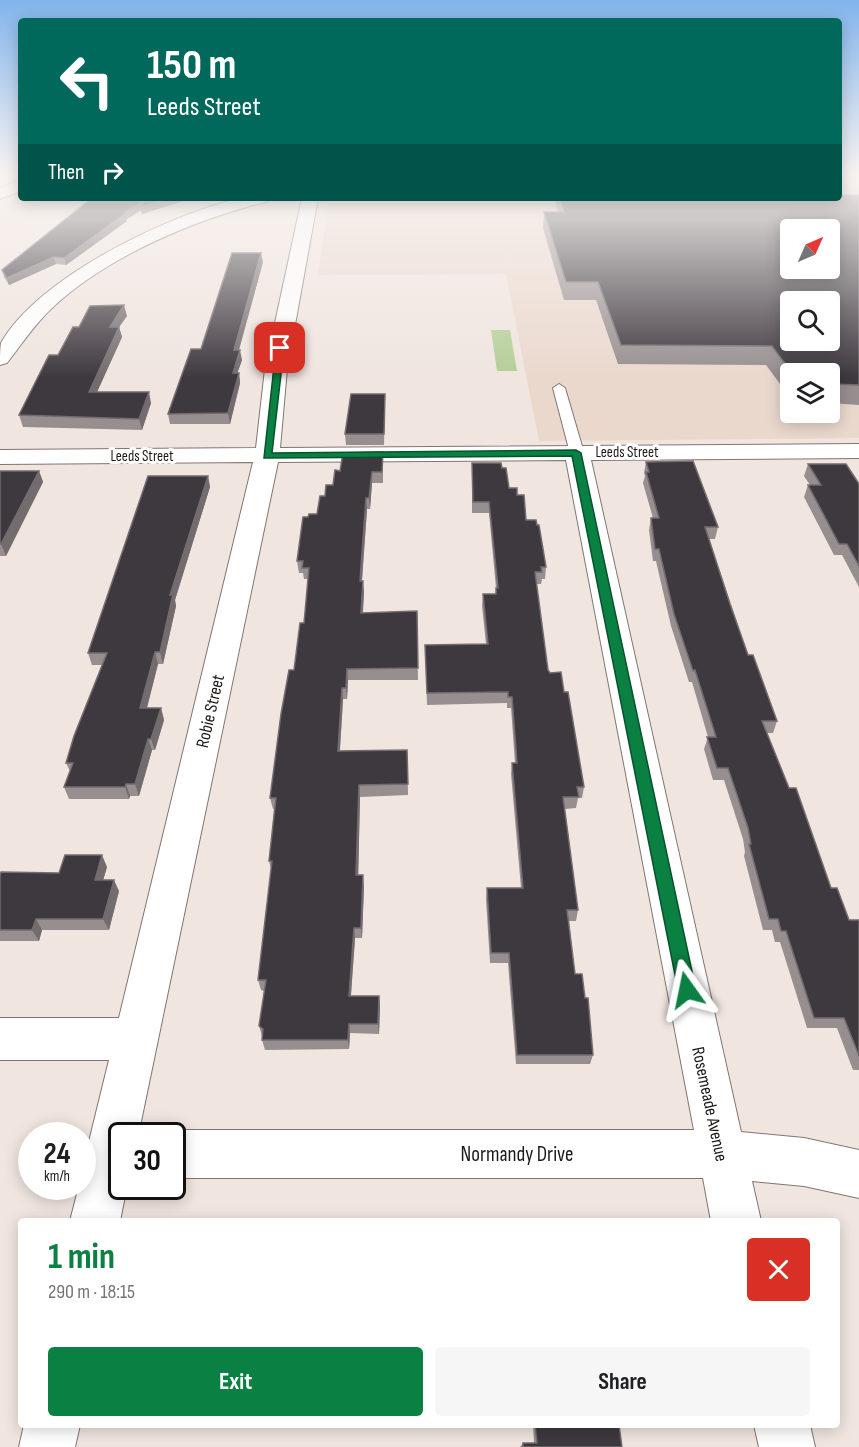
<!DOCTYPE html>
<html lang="en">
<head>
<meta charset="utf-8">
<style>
  body { margin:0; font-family:"Sofia Sans Condensed",sans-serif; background:#f6f6f6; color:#202124; height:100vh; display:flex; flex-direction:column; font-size:22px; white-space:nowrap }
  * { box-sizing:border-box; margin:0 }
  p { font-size:20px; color:#757577 }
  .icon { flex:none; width:33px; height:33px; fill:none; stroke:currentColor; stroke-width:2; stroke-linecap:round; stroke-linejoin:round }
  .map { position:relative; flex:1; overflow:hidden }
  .drawer { position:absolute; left:18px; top:1218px; width:822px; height:210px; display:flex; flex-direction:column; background:#fff; border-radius:6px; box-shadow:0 3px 15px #0003 }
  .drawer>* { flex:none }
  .banner { position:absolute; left:18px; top:18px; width:824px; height:183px; border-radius:6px; box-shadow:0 3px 15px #0003; background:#00695c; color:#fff; overflow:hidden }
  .needle { width:39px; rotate:45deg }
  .buttons { position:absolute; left:780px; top:219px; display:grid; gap:12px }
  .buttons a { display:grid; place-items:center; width:60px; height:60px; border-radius:6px; background:#fff; box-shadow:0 3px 15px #0003; font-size:30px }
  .speed { position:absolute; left:18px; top:1122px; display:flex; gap:12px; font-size:30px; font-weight:700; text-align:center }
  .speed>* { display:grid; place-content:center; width:78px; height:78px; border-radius:50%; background:#fff; box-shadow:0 3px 15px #0003; line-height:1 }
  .speed small { font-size:15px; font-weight:400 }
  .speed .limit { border:3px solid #111; border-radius:9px; background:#fff; color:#111 }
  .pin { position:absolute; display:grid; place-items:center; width:51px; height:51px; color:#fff; margin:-26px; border-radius:12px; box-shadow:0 3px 9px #0006 }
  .me { position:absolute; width:66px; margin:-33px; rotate:348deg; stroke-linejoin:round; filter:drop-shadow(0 0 4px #0008) }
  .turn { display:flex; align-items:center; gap:21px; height:126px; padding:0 30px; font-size:27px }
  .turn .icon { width:78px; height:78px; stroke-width:2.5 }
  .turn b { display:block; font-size:42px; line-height:51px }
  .then { display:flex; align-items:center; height:57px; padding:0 30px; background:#0003; gap:12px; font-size:22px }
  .round { display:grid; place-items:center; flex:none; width:63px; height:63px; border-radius:6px; background:#f6f6f6 }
  .headline { display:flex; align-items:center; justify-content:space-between; height:102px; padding:0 30px }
  h1 { font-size:36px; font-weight:700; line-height:45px; color:#0b8043 }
  .button { display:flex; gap:12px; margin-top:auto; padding:12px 30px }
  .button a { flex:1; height:69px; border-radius:6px; background:#0b8043; color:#fff; font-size:24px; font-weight:700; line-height:69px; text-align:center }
  .button a+a { background:#f6f6f6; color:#202124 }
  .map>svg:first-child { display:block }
  .built { fill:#ead8cd; fill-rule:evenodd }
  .green { fill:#b3ce96 }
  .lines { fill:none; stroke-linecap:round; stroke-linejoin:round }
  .service-casing { stroke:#807671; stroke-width:2 }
  .minor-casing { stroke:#807671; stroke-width:2 }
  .service { fill:#fff; fill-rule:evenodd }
  .minor { fill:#fff; fill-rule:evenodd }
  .wall { fill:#978e8f }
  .shaded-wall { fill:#736c6f }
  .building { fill:#3e383f; stroke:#736c6f; stroke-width:1.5; fill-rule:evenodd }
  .route { fill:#0b8043; stroke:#07532c; stroke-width:1.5 }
  .labels { text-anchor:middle; stroke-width:6; stroke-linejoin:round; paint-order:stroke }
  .far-street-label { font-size:15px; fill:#1d1917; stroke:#fff }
  .street-label { font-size:18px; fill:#1d1917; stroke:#fff }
  .near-street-label { font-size:21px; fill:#1d1917; stroke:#fff }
</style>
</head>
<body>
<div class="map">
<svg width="859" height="1447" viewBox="0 0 859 1447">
  <rect width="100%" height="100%" fill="#f0e5df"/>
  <!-- built -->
  <path class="built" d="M839,175H859V438L539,441L506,274L318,275L329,198H838ZM790,230H830V268H790ZM790,302H830V340H790ZM790,374H830V412H790Z"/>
  <!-- green -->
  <polygon class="green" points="491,330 510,330 517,371 497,371"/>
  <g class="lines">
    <!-- service casing -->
    <g class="service-casing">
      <polygon id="service" points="559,384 565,388 584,453 582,456 577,457 570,453 553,388"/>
    </g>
    <!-- minor casing -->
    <g class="minor-casing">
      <g id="minor">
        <polygon points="21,180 21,191 0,199 0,188"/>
        <path d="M241,198H271L269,201C196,219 105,257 51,309C34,325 21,345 7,363L0,365C0,358 0,349 1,343C38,277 170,214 241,198Z"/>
        <polygon points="302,198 318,198 287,369 280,448 859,444 859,458 591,460 741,1132 804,1138 859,1150 859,1198 804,1186 752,1181 761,1221 711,1221 703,1178 172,1178 172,1136 160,1136 172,1130 694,1130 566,460 278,462 138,1136 122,1136 122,1186 127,1186 120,1221 70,1221 79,1186 82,1186 82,1170 109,1060 0,1060 0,1018 119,1018 253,462 0,464 0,450 256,448 265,369"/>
        <polygon points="24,1425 80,1425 75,1447 19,1447"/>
        <polygon points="754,1425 810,1425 815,1447 759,1447"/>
      </g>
    </g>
    <!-- service -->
    <use href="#service" class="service"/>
    <!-- minor -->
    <use href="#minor" class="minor"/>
  </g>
  <!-- wall -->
  <g class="wall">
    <polygon points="859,195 859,405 830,403 830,374 790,374 790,393 786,392 766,365 618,364 596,300 564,300 543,228 544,212 558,212 554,198 838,198"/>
    <polygon points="92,198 193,198 142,214 141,210 127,219 127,221 66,265 56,264 9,285 4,277 2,270"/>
    <polygon points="263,262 239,350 242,360 237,373 239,373 240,383 230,424 170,424 168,414 201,349"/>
    <polygon points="127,316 119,327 122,337 97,392 151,403 142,430 23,427 19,415 58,355 79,327"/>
    <polygon points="385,394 384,445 346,445 345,434"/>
    <polygon points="383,452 383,483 372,483 370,509 367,509 362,581 364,592 363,613 417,611 418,680 348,680 347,699 343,699 340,751 407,750 408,795 360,797 358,875 364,886 362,938 355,938 351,996 379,996 380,1006 379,1034 350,1033 349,1049 265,1050 262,1040 262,1036 259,1026 264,991 261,990 258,980 271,869 269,861 274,809 273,809 270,798 294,670 304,623 308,579 304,579 303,573 299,573 297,561 308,517 317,514 325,496 333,485 340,471"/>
    <polygon points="646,462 718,527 715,539 709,539 748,655 777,721 773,733 767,733 789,788 831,888 849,920 859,920 859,1070 853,1070 837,1028 807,1028 780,942 775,942 772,930 763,930 744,856 745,852 743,839 724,780 713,780 704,749 708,737 692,682 689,682 671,626 656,561 653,561 649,530 651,518 653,518 643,483 645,476 644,473"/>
    <polygon points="472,463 502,468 509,488 517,495 526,520 546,567 545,579 542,579 541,584 536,584 548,670 564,692 584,787 582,798 578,798 576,808 565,809 578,910 576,921 569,921 575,974 593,1055 590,1064 516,1064 508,963 490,963 486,899 487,888 521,888 511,774 512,763 515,763 511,708 507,708 507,703 427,705 425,645 486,644 482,606 483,594 496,594 496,588 489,513 472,513"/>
    <polygon points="808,464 859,484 859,587 842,555 834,555 804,497 808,485 810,485 804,476"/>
    <polygon points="0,471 39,471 43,482 6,556 0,556"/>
    <polygon points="208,476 210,487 175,600 176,606 163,664 158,664 147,708 161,708 164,720 155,750 152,750 139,796 130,796 129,799 69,799 64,787 70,771 66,763 102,665 92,665 88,653"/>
    <polygon points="107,867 103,880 119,891 109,930 42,930 39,941 0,941 0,875 59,873"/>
    <polygon points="533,1425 619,1425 622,1447 520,1447 523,1443 534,1443"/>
  </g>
  <!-- shaded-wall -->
  <g class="shaded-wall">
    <polygon points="171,198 193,198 142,214 141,210 127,219 125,212 144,201"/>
    <polygon points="125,214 127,221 66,265 64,258"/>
    <polygon points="261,253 263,262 236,360 234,350"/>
    <polygon points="54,257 56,264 9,285 7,278"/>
    <polygon points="124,305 127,316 119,327 122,337 92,403 89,392 110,327"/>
    <polygon points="240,350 242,360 234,383 233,373"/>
    <polygon points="239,373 240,383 230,424 228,413"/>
    <polygon points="149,392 151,403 142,430 139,419"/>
    <polygon points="39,471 43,482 6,556 1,544"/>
    <polygon points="372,472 372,483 370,509 369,498"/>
    <polygon points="208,476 210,487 175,600 176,606 163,664 160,652 170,595"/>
    <polygon points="366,498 367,509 361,592 360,581"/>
    <polygon points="363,581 364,592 362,624 361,613"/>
    <polygon points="155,652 158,664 144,719 140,708"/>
    <polygon points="347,669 348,680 347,699 346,688"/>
    <polygon points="342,688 343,699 339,762 338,751"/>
    <polygon points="161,708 164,720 155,750 151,739"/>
    <polygon points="148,739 152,750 139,796 135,784"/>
    <polygon points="126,784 130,796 129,799 125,787"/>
    <polygon points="359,785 360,797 358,886 356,875"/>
    <polygon points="102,855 107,867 100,891 95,880"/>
    <polygon points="363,875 364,886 362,938 361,928"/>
    <polygon points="114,880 119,891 109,930 103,919"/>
    <polygon points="36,919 42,930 39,941 32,930"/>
    <polygon points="354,928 355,938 350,1006 349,996"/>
    <polygon points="379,996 380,1006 379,1034 378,1024"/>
    <polygon points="349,1024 350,1033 349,1049 348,1040"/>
  </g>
  <!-- building -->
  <g class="building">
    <path d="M838,195H859V385L833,384L830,379V374L792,373L772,346L621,345L598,282H566L544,212H564L560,198H838ZM790,230H830V268H790ZM790,302H830V340H790Z"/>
    <polygon points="92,198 171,198 141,207 144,201 125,212 125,214 64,258 54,257 7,278 2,270"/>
    <polygon points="232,253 261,253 234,350 240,350 233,373 239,373 228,413 168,414 191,349 201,349"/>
    <polygon points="124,305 110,327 119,327 89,392 149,392 139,419 19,415 49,355 58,355 73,327 79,327 90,306"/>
    <polygon points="351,394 385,394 384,434 345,434"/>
    <polygon points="383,452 382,472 372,472 369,498 366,498 360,581 363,581 361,613 417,611 418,668 347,669 346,688 342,688 338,751 407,750 408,784 359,785 356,875 363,875 361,928 354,928 349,996 379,996 378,1024 349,1024 348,1040 262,1040 263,1029 259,1026 266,980 258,980 272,861 269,861 276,798 270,798 281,714 289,670 294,670 300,623 304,623 309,568 302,568 303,561 297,561 303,517 308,517 309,514 317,514 320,496 325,496 326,485 333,485 335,470 340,471 343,453"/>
    <polygon points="693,461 718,527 705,527 730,604 748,655 753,655 777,721 762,721 789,788 796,788 831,888 837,888 849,920 859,920 859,1056 844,1018 814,1018 786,931 781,931 778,919 769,919 749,844 751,844 748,828 728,768 717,768 707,737 716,737 695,670 693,671 674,614 659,549 655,549 651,518 659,518 646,472 649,472 646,462"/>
    <polygon points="472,463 501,463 502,468 506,468 509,488 517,488 517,495 524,495 526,520 536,520 537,525 539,525 546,567 541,567 542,572 535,572 548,670 550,673 561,672 564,692 568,692 584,787 577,787 579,797 563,797 578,910 567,910 575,974 582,974 585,998 588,998 593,1055 517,1055 509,953 491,953 487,888 523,888 512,763 517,763 512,697 508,697 508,692 427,693 425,645 488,644 483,594 496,594 496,588 498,588 489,502 473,502"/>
    <polygon points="808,464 846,464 859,484 859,566 847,544 839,544 808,485 821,485"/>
    <polygon points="0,471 39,471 1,544 0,544"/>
    <polygon points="148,476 208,476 170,595 173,594 160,652 155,652 140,708 161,708 151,739 148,739 135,784 126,784 125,787 64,787 73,763 66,763 74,736 107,653 88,653"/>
    <polygon points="65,855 102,855 95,880 114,880 103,919 36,919 32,930 0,930 0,875 1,872 59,873"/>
    <polygon points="535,1425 619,1425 622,1447 523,1447 523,1443 537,1443"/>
  </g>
  <!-- sky -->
  <linearGradient id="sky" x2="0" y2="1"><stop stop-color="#82b4ec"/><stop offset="0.46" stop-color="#f8f3f1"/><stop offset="1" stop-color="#f8f3f1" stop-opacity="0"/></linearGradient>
  <rect width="859" height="378" fill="url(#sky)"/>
  <!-- route -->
  <polygon class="route" points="280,345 284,348 272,453 576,450 581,453 696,990 693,996 687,998 681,996 678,990 572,456 264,458 276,348"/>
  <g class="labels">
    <!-- far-street labels -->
    <g class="far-street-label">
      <text x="627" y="457">Leeds Street</text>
      <text x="142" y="461">Leeds Street</text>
    </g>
    <!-- street labels -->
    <g class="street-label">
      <text transform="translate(210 711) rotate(-77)" y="6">Robie Street</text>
      <text transform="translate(710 1104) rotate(78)" y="6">Rosemeade Avenue</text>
    </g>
    <!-- near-street labels -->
    <g class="near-street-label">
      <text x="517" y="1161">Normandy Drive</text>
    </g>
  </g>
</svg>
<div class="buttons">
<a><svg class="needle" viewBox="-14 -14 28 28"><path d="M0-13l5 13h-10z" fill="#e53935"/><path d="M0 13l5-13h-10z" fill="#757577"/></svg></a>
<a><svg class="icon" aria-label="search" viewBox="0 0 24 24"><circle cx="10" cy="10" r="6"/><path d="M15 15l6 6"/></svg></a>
<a><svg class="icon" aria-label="layers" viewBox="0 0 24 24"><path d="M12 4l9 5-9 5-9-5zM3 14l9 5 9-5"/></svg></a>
</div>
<div class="speed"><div>24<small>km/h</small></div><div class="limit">30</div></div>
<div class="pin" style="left:280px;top:348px;background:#d93025"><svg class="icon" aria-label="arrive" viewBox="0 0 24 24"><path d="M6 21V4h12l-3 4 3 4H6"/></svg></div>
<svg class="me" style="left:687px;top:990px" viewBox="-20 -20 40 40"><path d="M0-17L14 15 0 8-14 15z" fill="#0b8043" stroke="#fff" stroke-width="4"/></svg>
<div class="banner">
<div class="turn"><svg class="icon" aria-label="left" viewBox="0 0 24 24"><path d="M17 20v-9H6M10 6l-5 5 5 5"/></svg><div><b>150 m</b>Leeds Street</div></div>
<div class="then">Then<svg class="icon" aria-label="right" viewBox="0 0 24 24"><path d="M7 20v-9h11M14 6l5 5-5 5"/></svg></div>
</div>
<section class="drawer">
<div class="headline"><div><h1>1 min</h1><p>290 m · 18:15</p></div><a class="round" style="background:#d93025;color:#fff"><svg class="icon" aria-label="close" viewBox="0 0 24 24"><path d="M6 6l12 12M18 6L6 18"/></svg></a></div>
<div class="button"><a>Exit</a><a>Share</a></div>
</section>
</div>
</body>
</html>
